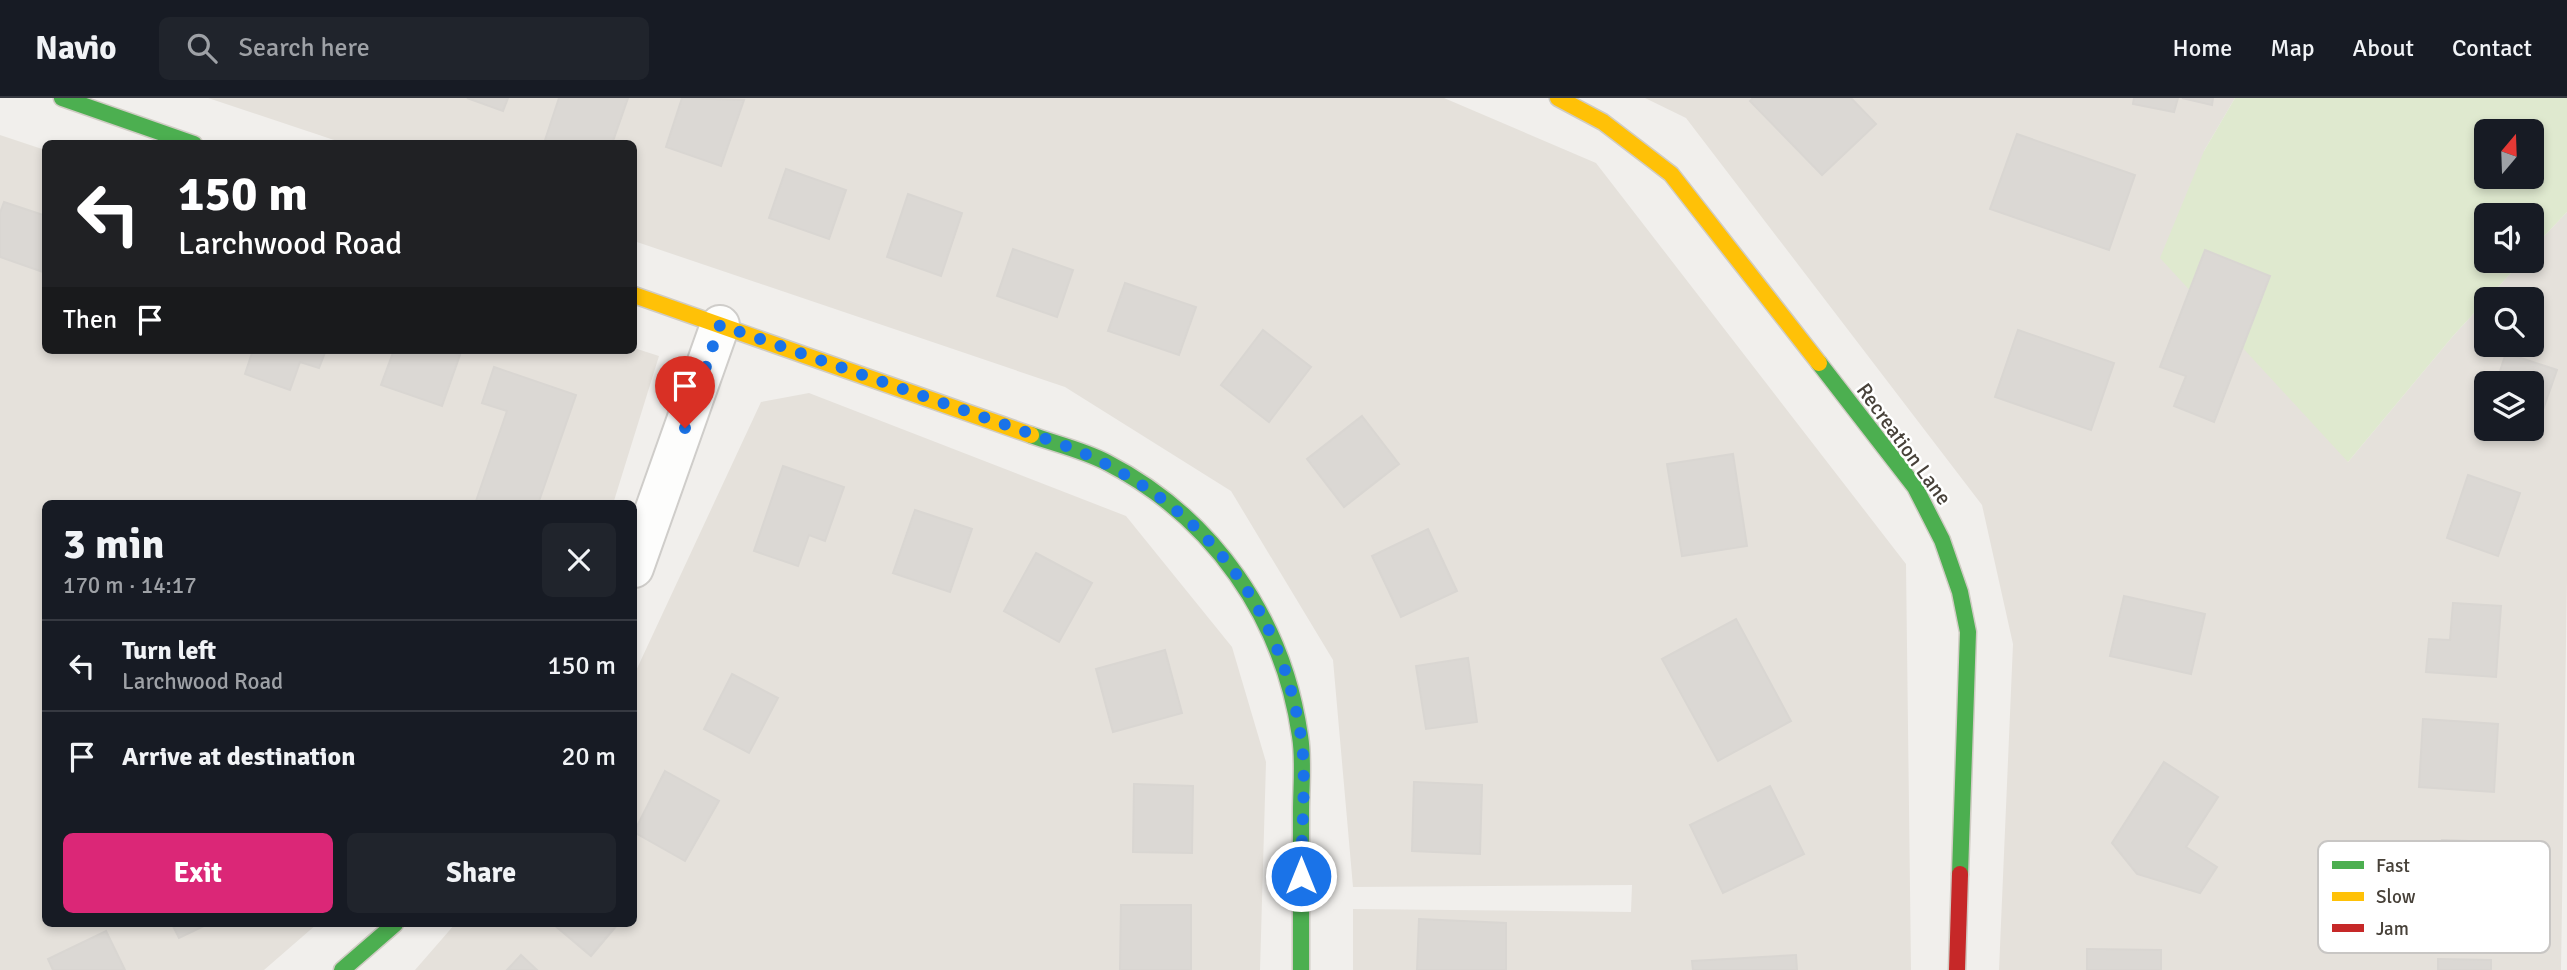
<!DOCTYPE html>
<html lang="en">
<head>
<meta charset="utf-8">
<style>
  body { margin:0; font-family:Signika,sans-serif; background:#20242c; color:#f1f3f6; height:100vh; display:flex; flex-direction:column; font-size:26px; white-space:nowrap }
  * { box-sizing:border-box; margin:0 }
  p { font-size:23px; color:#9ea1a6 }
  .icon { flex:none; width:38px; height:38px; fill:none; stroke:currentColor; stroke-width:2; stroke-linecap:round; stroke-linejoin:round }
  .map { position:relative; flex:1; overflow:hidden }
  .sheet { position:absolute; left:42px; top:402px; width:595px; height:427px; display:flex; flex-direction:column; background:#171b24; border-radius:10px; box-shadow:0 4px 10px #0003 }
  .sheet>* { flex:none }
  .top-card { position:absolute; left:42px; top:42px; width:595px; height:214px; border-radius:10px; box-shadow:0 4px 10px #0003; background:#202124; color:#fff; overflow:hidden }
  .needle { width:46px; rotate:19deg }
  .fabs { position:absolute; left:2474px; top:21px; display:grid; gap:14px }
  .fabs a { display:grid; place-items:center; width:70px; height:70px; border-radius:10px; background:#171b24; box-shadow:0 4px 10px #0003; font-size:35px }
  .pin { position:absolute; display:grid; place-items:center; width:60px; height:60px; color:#fff; margin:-72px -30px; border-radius:50% 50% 50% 0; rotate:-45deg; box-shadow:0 0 7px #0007 }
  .pin .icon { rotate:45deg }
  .me { position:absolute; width:77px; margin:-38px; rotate:0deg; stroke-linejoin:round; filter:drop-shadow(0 0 5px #0008) }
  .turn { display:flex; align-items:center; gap:24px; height:147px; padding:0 21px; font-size:32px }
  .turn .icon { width:91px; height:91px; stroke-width:2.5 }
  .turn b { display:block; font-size:49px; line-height:60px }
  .then { display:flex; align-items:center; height:66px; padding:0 21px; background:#0003; gap:14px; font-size:26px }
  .round { display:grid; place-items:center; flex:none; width:74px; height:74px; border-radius:10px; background:#20242c }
  .headline { display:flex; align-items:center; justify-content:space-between; height:119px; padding:0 21px }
  h1 { font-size:42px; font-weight:700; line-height:52px }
  .button { display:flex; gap:14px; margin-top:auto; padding:14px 21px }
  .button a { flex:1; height:80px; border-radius:10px; background:#db2777; color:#fff; font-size:28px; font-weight:700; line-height:80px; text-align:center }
  .button a+a { background:#20242c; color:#f1f3f6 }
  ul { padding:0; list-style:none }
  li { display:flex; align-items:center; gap:21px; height:91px; padding:0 21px; border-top:2px solid #363941 }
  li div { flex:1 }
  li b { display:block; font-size:26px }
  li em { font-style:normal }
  header { display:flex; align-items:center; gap:42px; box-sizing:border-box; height:98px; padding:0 35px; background:#171b24; border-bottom:2px solid #363941 }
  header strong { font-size:33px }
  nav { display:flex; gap:38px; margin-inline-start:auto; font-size:24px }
  .search { width:490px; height:63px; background:#20242c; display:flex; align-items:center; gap:18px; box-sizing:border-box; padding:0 24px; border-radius:10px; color:#9ea1a6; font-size:26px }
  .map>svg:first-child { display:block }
  .residential { fill:#e5e1db; fill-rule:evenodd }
  .green { fill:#dfe9cf; fill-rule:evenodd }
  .building { fill:#dbd8d4; stroke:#d9d6d2; stroke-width:2 }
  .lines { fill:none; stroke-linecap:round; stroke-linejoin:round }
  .street-casing { stroke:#cfcdca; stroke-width:42 }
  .fast-casing { stroke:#d0ccc4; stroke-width:19 }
  .slow-casing { stroke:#d0ccc4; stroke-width:19 }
  .jam-casing { stroke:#d0ccc4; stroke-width:19 }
  .street { stroke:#fdfdfc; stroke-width:38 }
  .fast { stroke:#4caf50; stroke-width:16 }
  .slow { stroke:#ffc107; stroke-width:16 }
  .jam { stroke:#c62828; stroke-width:16 }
  .route { stroke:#1a73e8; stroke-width:12; stroke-dasharray:0 21.6 }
  .labels { text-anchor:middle; stroke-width:5; stroke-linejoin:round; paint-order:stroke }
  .street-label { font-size:21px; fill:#474139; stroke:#fff }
  .key { fill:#fff; stroke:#c8c6c4; stroke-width:2 }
  .key-label { font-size:19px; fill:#474139 }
</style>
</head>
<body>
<header>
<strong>Navio</strong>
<div class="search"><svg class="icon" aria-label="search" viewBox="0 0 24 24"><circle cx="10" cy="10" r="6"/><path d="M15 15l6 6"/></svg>Search here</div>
<nav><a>Home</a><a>Map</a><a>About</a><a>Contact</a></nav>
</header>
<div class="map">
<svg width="2567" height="872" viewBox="0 0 2567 872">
  <rect width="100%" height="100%" fill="#f1efec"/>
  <!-- residential -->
  <g class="residential">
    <polygon points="208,0 1444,0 1596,65 1906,466 1911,872 1353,872 1353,811 1631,814 1632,787 1353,789 1333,562 1231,393 1065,289 634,143 634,46 343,45"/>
    <path d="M1645,0H2235L2204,53L2348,364L2453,238L2522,163H2532V151L2567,114V481L2561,872H1999L2013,546L1982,407L1686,20ZM2487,201H2532V247H2487ZM2487,285H2532V331H2487Z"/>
    <polygon points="0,37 45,52 46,252 634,250 659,258 613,406 46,406 46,826 317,826 264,872 0,872"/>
    <polygon points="809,295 1126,418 1232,549 1266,664 1260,872 415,872 455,826 634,826 634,577 761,304"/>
  </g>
  <!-- green -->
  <path class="green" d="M2235,0H2567V114L2532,151V117H2487V163H2522L2453,238L2348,364L2160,160L2204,53ZM2487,33H2532V79H2487Z"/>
  <!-- building -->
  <g class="building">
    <polygon points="467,0 508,0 503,13"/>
    <polygon points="559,0 628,0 612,46 557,46 545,42"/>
    <polygon points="682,0 744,2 721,68 666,49"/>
    <polygon points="1753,0 1851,0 1876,26 1822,77 1750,3"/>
    <polygon points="2134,0 2178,0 2174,14 2133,6"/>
    <polygon points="2182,0 2213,0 2212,7"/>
    <polygon points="2017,36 2135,77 2109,152 1990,111"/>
    <polygon points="786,71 846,92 829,141 769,120"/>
    <polygon points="908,96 962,115 941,178 887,159"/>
    <polygon points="4,104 46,118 46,175 0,159 0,115"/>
    <polygon points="1013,151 1073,172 1057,219 997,198"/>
    <polygon points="2205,152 2270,178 2214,324 2174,308 2186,278 2160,269"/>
    <polygon points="1125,185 1196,209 1179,257 1108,233"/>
    <polygon points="1263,232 1311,269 1269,324 1221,287"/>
    <polygon points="2018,232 2114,265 2091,332 1995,299"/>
    <polygon points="253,252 326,252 319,270 300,264 290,292 245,276"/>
    <polygon points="394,252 445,252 460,257 442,308 381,287"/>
    <polygon points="2506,255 2557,272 2534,337 2517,331 2532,331 2532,285 2496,285"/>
    <polygon points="494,269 576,297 538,406 475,406 507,313 482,305"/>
    <polygon points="1362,318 1399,366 1344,409 1307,361"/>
    <polygon points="1733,356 1747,448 1682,458 1667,366"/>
    <polygon points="783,368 844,389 825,443 809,437 798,468 754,453"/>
    <polygon points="2468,377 2520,395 2498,458 2447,440"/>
    <polygon points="915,412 972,431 950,494 893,475"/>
    <polygon points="1428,431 1457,493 1401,519 1372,458"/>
    <polygon points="1036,455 1092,485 1059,544 1004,513"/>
    <polygon points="2124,498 2205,516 2191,576 2110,558"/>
    <polygon points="2453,505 2501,508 2496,579 2426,574 2429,541 2450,542"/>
    <polygon points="1736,521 1791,623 1718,663 1662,561"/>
    <polygon points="1165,552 1182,615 1113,634 1096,571"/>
    <polygon points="1468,560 1477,624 1426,631 1416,568"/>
    <polygon points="732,576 778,600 749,655 704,631"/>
    <polygon points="2423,621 2498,626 2494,694 2419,689"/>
    <polygon points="2164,664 2218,699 2186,749 2217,769 2200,795 2137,776 2112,745"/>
    <polygon points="665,673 719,703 685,763 634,734"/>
    <polygon points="1414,684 1482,687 1480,756 1412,753"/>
    <polygon points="1134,686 1193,688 1192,755 1133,754"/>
    <polygon points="1770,688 1804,756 1723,795 1690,727"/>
    <polygon points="2442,742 2495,744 2494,811 2441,810"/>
    <polygon points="1121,807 1191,807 1191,872 1120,872"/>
    <polygon points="1419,821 1506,825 1506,872 1417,872"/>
    <polygon points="172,826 208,826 179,840"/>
    <polygon points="553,826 618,826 591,858"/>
    <polygon points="106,833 125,872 53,872 48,861"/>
    <polygon points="2087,851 2161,852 2161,872 2087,872"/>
    <polygon points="521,857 537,872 507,872"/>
    <polygon points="1796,857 1797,872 1693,872 1692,863"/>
    <polygon points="2438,861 2491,862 2491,872 2438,872"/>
  </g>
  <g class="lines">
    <!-- street casing -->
    <g class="street-casing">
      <polyline id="street" points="634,470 720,227"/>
    </g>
    <!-- fast casing -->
    <g class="fast-casing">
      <g id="fast">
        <polyline points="62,0 194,46"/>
        <polyline points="1819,265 1915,389 1942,442 1960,494 1968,534 1960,776"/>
        <path d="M1031,337C1056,346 1083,352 1106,364C1213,419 1283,520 1300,638C1304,662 1301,689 1301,713C1301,766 1301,819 1301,872"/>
        <polyline points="342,872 395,826"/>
      </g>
    </g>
    <!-- slow casing -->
    <g class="slow-casing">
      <g id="slow">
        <polyline points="1558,0 1603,24 1671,76 1819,265"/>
        <polyline points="634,197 1031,337"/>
      </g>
    </g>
    <!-- jam casing -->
    <g class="jam-casing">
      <polyline id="jam" points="1957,872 1960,776"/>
    </g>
    <!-- street -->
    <use href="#street" class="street"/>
    <!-- fast -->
    <use href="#fast" class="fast"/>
    <!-- slow -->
    <use href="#slow" class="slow"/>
    <!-- jam -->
    <use href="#jam" class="jam"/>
  </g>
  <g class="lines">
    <!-- route -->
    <path class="route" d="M685,330L720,227L1069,349C1198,402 1279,500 1301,639C1307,677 1301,737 1301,778"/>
  </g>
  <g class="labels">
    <!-- street labels -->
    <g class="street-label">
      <text transform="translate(1904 346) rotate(54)" y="7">Recreation Lane</text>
    </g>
  </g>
  <!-- legend -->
  <rect x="2318" y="743" width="232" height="112" rx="10" class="key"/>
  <rect x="2332" y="763" width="32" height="8" fill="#4caf50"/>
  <rect x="2332" y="794" width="32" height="9" fill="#ffc107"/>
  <rect x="2332" y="826" width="32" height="8" fill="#c62828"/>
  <g class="key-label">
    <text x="2376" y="774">Fast</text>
    <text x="2376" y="805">Slow</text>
    <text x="2376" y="837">Jam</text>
  </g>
</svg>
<div class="fabs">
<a><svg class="needle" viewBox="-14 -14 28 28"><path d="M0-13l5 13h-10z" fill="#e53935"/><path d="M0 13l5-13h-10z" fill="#9ea1a6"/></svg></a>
<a><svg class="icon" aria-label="sound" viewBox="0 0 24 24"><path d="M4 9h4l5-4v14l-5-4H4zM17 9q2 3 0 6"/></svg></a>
<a><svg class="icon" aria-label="search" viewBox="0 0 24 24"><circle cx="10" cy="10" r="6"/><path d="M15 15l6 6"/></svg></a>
<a><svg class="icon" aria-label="layers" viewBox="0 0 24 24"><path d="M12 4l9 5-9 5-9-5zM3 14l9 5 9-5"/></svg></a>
</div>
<div class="pin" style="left:685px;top:330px;background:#d93025"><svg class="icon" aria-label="arrive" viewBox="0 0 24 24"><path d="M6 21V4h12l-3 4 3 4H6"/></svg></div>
<svg class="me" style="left:1301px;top:778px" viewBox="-20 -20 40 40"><circle r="17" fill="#1a73e8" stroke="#fff" stroke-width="3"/><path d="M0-11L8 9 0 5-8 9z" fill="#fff"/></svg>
<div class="top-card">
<div class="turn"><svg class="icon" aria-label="left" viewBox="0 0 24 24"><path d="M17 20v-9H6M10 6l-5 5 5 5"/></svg><div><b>150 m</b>Larchwood Road</div></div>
<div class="then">Then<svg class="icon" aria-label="arrive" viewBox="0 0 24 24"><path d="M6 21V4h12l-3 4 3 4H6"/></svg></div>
</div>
<section class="sheet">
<div class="headline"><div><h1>3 min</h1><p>170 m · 14:17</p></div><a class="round"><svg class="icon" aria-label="close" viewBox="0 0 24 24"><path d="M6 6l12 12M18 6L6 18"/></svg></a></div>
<ul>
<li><svg class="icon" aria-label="left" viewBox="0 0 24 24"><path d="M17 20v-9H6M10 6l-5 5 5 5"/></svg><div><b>Turn left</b><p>Larchwood Road</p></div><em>150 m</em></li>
<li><svg class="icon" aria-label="arrive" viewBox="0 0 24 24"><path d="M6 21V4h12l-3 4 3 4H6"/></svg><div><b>Arrive at destination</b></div><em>20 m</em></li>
</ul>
<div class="button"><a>Exit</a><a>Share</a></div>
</section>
</div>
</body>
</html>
